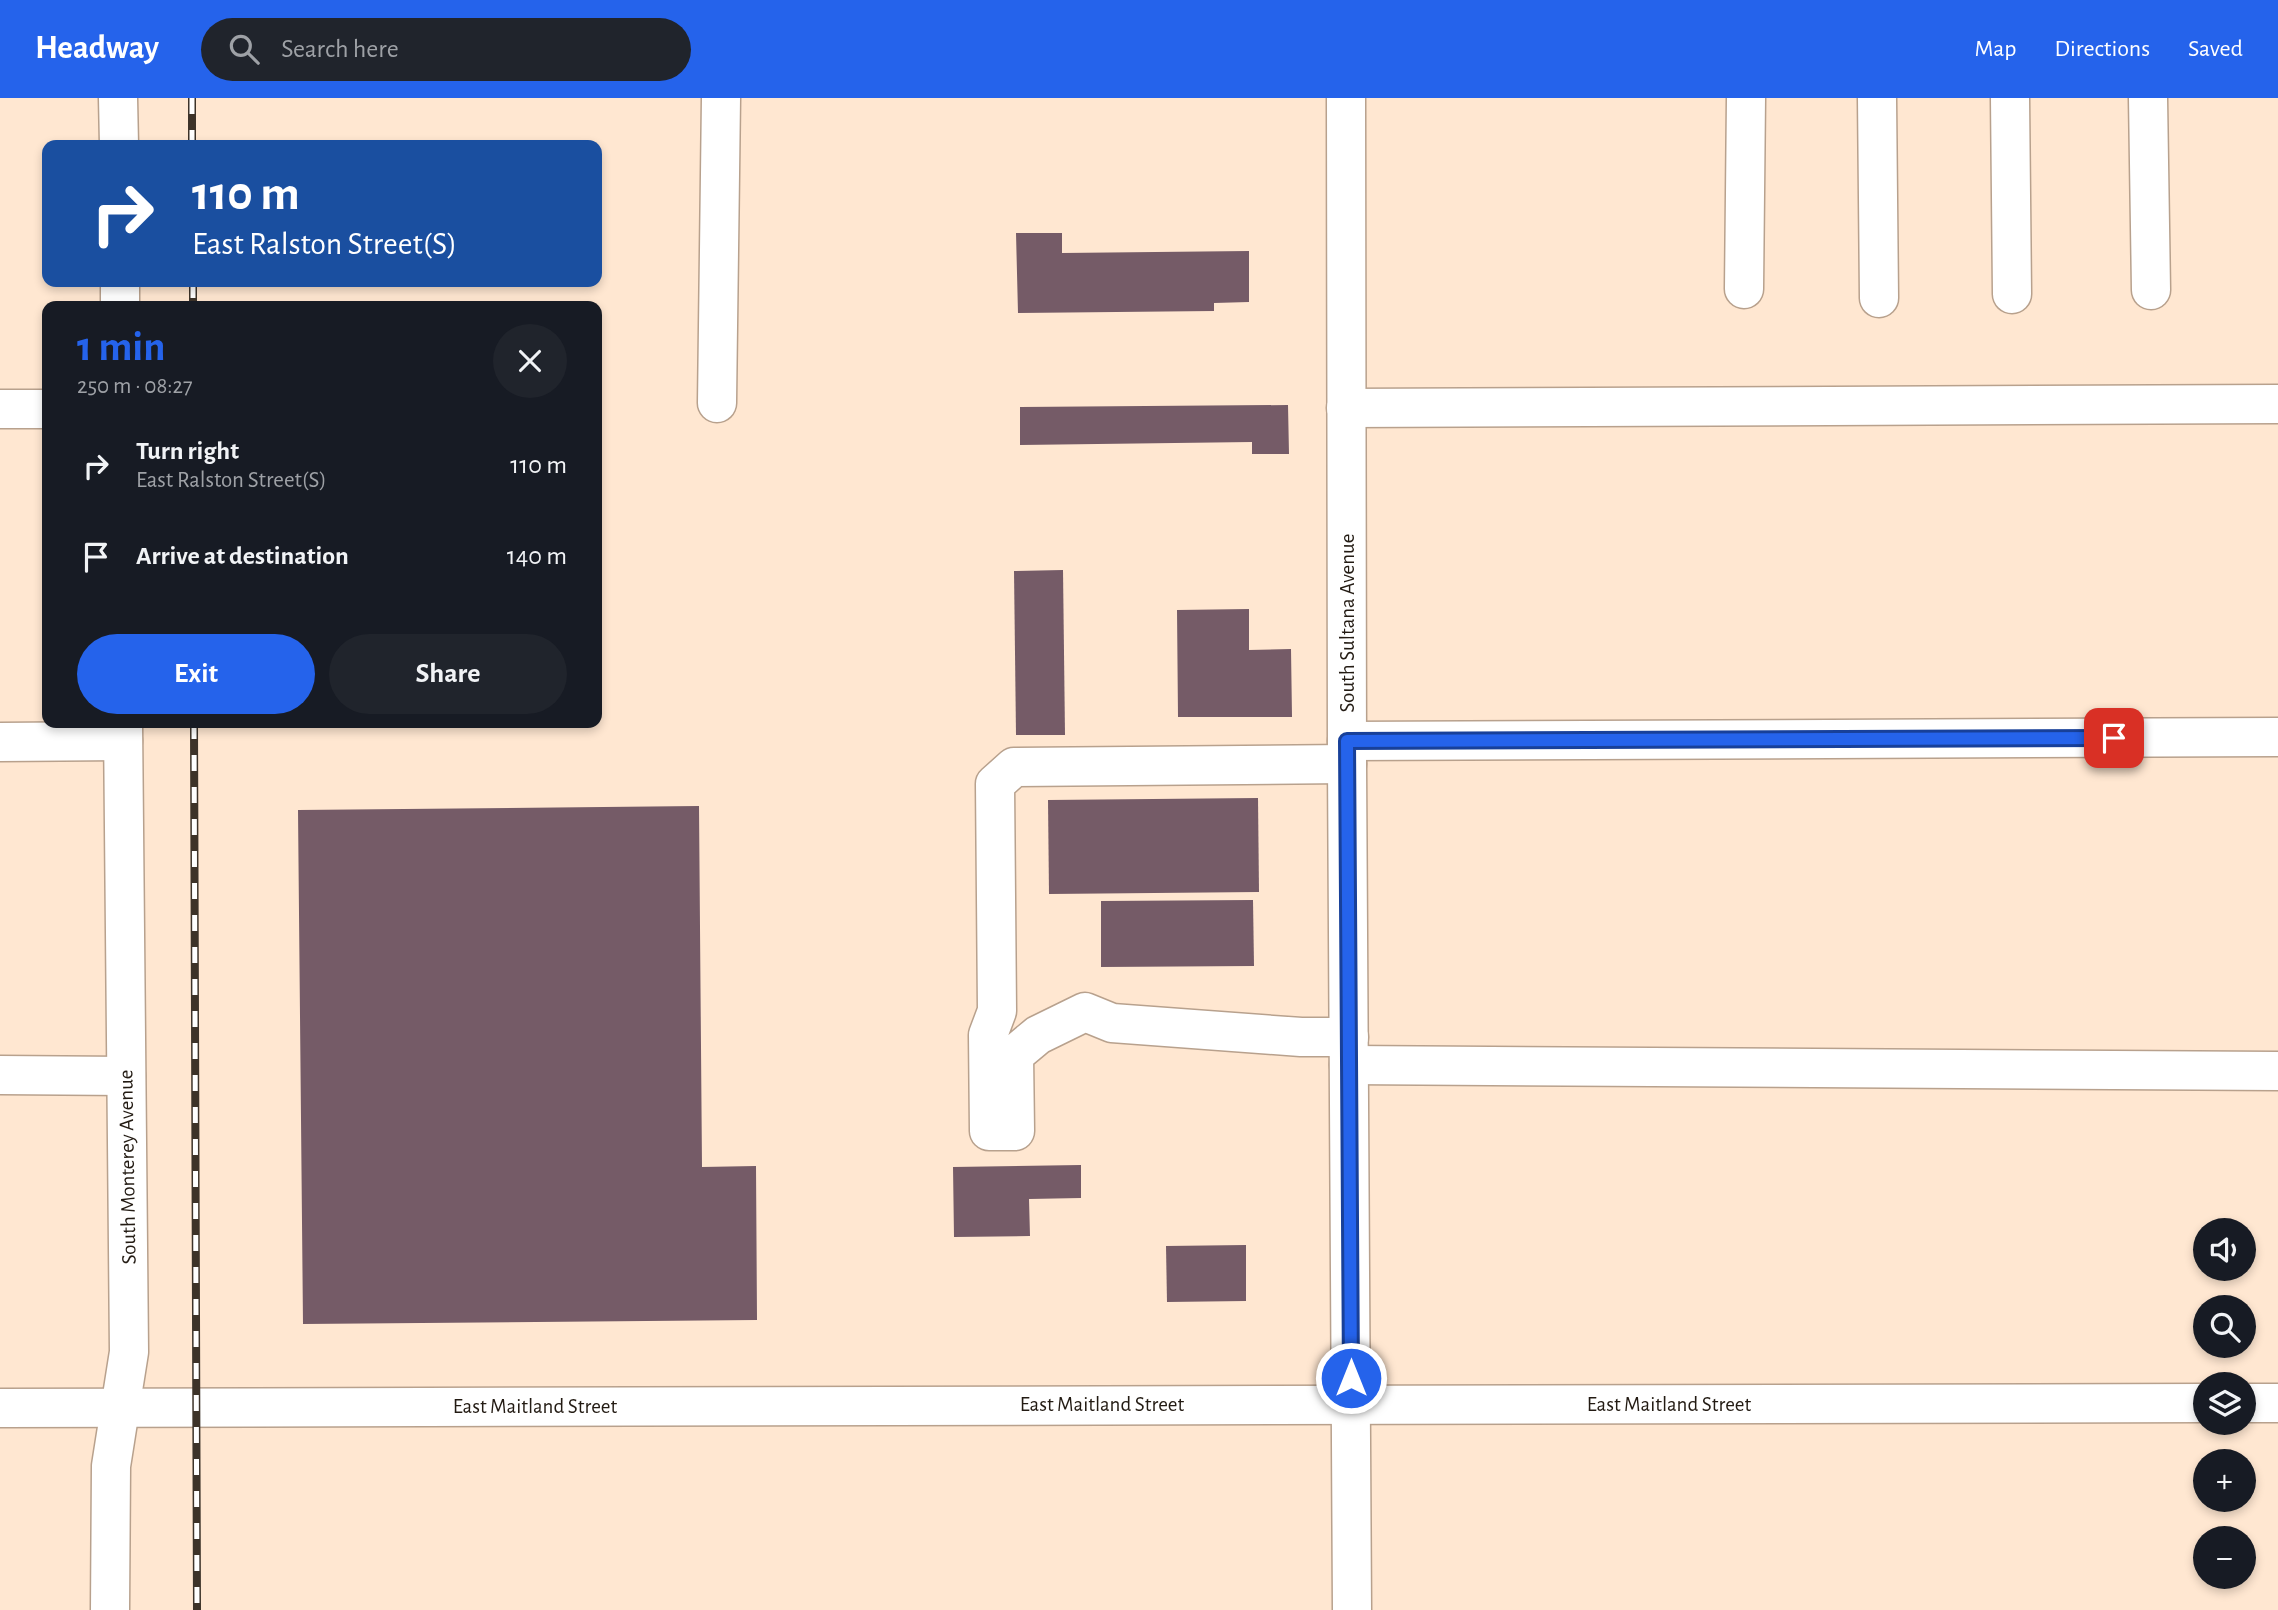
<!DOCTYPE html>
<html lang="en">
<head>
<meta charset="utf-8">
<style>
  body { margin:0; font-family:"Alegreya Sans",sans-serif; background:#20242c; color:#f1f3f6; height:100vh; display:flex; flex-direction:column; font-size:26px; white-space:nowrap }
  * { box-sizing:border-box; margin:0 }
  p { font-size:23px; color:#9ea1a6 }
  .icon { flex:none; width:38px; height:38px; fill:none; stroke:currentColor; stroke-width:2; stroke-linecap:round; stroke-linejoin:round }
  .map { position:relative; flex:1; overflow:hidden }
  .details { position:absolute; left:42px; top:203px; width:560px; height:427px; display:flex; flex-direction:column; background:#171b24; border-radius:14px; box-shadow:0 4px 10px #0003 }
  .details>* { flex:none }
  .hud { position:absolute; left:42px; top:42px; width:560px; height:147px; border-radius:14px; box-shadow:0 4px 10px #0003; background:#1a4fa0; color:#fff; overflow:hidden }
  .controls { position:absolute; left:2193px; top:1120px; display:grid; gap:14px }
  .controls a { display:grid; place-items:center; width:63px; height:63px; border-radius:50%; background:#171b24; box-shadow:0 4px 10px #0003; font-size:35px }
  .pin { position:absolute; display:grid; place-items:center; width:60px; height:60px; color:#fff; margin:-30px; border-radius:14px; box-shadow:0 4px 10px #0006 }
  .me { position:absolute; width:77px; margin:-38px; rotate:0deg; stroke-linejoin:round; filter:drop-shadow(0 0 5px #0008) }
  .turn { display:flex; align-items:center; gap:24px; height:147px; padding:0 35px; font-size:32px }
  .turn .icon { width:91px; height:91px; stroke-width:2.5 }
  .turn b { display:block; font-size:49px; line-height:60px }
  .round { display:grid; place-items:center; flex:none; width:74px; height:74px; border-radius:37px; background:#20242c }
  .overview { display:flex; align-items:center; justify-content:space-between; height:119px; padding:0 35px }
  h1 { font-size:42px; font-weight:600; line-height:52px; color:#2563eb }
  .action { display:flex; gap:14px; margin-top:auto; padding:14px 35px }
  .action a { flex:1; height:80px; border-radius:42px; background:#2563eb; color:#fff; font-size:28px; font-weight:600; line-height:80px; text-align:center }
  .action a+a { background:#20242c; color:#f1f3f6 }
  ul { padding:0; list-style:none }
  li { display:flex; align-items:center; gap:21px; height:91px; padding:0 35px }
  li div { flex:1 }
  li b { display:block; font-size:26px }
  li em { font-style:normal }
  header { display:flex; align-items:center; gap:42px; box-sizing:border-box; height:98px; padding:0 35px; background:#2563eb; color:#fff }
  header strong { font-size:33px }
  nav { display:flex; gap:38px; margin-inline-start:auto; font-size:24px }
  .search { width:490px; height:63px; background:#20242c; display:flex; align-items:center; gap:18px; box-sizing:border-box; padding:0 24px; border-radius:38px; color:#9ea1a6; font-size:26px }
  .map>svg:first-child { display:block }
  .building { fill:#755b67 }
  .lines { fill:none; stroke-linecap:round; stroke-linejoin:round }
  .minor-casing { stroke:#b8a18d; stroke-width:41 }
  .minor { stroke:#fff; stroke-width:38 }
  .rail-casing { stroke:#3d3329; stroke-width:8 }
  .rail { stroke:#fff; stroke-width:5; stroke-dasharray:16; stroke-linecap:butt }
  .route-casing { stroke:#184099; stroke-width:18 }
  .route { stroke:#2563eb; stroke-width:12 }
  .labels { text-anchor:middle; stroke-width:7; stroke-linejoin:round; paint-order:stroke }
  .street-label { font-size:21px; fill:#231b13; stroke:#fff }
</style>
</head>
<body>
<header>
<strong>Headway</strong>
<div class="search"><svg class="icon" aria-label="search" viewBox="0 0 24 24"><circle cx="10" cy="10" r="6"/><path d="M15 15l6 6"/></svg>Search here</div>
<nav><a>Map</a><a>Directions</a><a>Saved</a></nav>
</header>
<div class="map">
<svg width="2278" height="1512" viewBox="0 0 2278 1512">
  <rect width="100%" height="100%" fill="#ffe7d1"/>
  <!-- building -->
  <g class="building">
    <polygon points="1016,135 1062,135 1062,155 1249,153 1249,204 1214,205 1214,213 1018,215"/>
    <polygon points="1288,307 1289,356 1252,356 1252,344 1020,347 1020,309"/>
    <polygon points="1063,472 1065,637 1016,637 1014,473"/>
    <polygon points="1249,511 1249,552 1291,551 1292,619 1178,619 1177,512"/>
    <polygon points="1258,700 1259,794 1049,796 1048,702"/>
    <polygon points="699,708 702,1069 756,1068 757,1222 303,1226 298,712"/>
    <polygon points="1253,802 1254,868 1101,869 1101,803"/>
    <polygon points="1081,1067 1081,1100 1029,1101 1030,1138 954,1139 953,1069"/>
    <polygon points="1246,1147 1246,1203 1167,1204 1166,1148"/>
  </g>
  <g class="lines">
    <!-- minor casing -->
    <g class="minor-casing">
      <g id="minor">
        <polyline points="118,0 119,47"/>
        <polyline points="1346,0 1347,666 1352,1512"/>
        <polyline points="1877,0 1879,200"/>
        <polyline points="2010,0 2012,196"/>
        <polyline points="2148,0 2151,192"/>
        <polyline points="120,184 120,208"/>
        <polyline points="1744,191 1746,0"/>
        <polyline points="717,305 721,0"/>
        <polyline points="1346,310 2278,306"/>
        <polyline points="0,311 47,311"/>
        <polyline points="1347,643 2278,639"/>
        <polyline points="0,644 123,643"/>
        <polyline points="1347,666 1014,669 995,686 997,913 988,937 989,1033 1015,1033 1014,957 1038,937 1085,914 1112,925 1301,939 1349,939"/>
        <polyline points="1349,967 2278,973"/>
        <polyline points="0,977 126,978"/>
        <polyline points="2244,1305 2278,1305"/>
        <polyline points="0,1310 2205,1305"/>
        <polyline points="110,1512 111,1368 129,1254 123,625"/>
      </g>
    </g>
    <!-- minor -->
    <use href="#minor" class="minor"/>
    <!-- rail casing -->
    <g class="rail-casing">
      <g id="rail">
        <polyline points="192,0 192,47"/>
        <polyline points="193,184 193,208"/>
        <polyline points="194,625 197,1512"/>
      </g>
    </g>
    <!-- rail -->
    <use href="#rail" class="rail"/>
  </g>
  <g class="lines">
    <!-- route casing -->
    <g class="route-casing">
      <polyline id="route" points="1351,1280 1347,643 2114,640"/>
    </g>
    <!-- route -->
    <use href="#route" class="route"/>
  </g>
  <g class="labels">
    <!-- street labels -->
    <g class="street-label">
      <text transform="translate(1347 525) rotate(-90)" y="7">South Sultana Avenue</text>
      <text transform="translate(127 1069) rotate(-91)" y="7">South Monterey Avenue</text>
      <text x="1102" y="1313">East Maitland Street</text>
      <text x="1669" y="1313">East Maitland Street</text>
      <text x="535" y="1315">East Maitland Street</text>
    </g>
  </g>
</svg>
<div class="controls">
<a><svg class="icon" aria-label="sound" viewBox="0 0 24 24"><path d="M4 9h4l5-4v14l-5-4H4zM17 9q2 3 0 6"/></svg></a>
<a><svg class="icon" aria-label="search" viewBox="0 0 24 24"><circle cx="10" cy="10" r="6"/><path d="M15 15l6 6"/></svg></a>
<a><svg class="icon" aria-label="layers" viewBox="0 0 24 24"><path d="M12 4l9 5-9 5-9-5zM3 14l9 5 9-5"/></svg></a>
<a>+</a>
<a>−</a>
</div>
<div class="pin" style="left:2114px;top:640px;background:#d93025"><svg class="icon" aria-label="arrive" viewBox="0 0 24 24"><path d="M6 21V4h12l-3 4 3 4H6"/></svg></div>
<svg class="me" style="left:1351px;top:1280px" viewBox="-20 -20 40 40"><circle r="17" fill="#2563eb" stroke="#fff" stroke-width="3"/><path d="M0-11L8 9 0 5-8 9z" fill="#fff"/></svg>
<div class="hud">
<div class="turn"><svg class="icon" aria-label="right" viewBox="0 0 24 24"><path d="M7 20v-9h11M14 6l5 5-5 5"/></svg><div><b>110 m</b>East Ralston Street(S)</div></div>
</div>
<section class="details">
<div class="overview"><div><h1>1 min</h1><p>250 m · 08:27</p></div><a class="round"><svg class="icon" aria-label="close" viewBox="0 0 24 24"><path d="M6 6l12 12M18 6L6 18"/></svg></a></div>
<ul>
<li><svg class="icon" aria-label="right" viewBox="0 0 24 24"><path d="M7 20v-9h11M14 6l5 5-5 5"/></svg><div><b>Turn right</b><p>East Ralston Street(S)</p></div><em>110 m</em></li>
<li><svg class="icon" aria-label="arrive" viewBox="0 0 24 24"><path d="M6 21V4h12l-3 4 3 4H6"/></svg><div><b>Arrive at destination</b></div><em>140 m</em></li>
</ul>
<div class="action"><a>Exit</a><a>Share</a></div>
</section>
</div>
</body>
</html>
